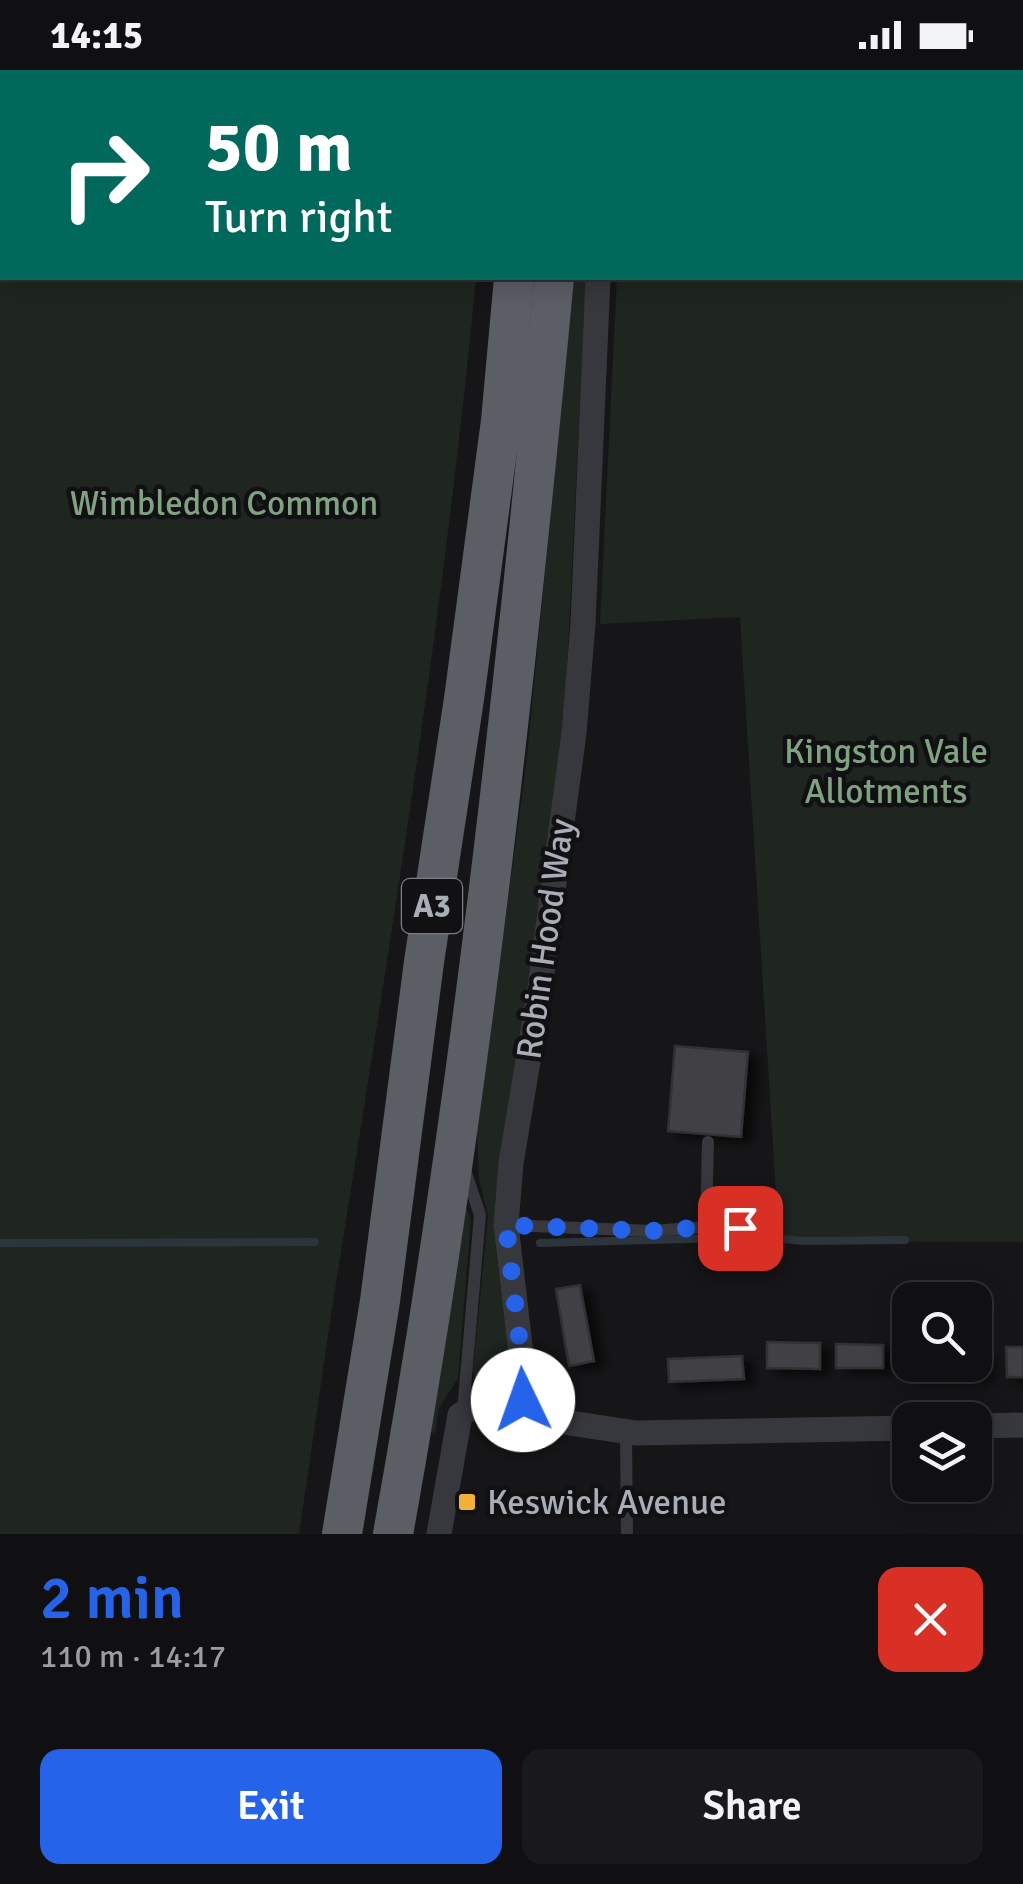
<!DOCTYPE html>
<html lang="en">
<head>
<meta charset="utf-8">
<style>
  body { margin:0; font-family:Signika,sans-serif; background:#19191b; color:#f1f3f6; height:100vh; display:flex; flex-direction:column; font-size:38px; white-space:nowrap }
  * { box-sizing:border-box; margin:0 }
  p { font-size:32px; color:#9c9d9f }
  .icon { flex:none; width:55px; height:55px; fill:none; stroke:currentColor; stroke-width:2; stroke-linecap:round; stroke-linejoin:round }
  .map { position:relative; height:1464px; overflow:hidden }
  .details { display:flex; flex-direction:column; background:#101012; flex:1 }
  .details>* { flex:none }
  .hud { position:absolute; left:0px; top:0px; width:1025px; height:210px; box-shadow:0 5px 25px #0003,0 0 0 2px #303032; background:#00695c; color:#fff; overflow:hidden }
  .fabs { position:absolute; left:892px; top:1212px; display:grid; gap:20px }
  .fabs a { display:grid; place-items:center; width:100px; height:100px; border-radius:20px; background:#101012; box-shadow:0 5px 25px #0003,0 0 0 2px #303032; font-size:50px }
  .pin { position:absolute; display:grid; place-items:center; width:85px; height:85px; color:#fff; margin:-42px; border-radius:20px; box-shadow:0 5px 15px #0006 }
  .me { position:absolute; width:110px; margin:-55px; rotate:357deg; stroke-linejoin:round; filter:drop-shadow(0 0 8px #0008) }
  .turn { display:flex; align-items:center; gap:35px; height:210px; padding:0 40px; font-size:45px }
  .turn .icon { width:130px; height:130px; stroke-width:2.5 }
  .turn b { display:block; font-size:70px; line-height:85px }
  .round { display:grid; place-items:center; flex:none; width:105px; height:105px; border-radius:20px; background:#19191b }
  .head { display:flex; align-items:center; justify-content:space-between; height:170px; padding:0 40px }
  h1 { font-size:60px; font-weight:600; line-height:75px; color:#2563eb }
  .button { display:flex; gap:20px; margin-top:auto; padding:20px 40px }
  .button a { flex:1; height:115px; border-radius:20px; background:#2563eb; color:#fff; font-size:40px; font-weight:600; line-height:115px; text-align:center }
  .button a+a { background:#19191b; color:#f1f3f6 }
  .status { display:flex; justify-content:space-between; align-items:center; height:70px; padding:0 50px; background:#101012; direction:ltr }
  .status svg { height:28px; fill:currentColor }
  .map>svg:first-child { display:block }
  .green { fill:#1e261f }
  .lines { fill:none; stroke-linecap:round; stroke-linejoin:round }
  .stream { stroke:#2c353c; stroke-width:8 }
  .building { fill:#404145; stroke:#303034; stroke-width:2.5; filter:url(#shadow) }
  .service { stroke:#37383d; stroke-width:12 }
  .minor { stroke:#37383d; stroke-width:25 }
  .trunk { stroke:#5b5e65; stroke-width:40 }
  .route { stroke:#2563eb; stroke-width:18; stroke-dasharray:0 32.4 }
  .poi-dot { fill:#f2b134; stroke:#111113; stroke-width:4 }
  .labels { text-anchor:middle; stroke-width:9; stroke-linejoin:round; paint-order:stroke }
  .shield { fill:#111113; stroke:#7b7e86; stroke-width:2.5 }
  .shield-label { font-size:32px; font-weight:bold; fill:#a8adb8 }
  .park-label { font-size:35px; fill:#7fa381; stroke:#111113 }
  .street-label { font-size:35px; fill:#a8adb8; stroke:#111113 }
  .poi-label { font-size:35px; fill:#a8adb8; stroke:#111113; text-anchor:start }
</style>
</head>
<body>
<div class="status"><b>14:15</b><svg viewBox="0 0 49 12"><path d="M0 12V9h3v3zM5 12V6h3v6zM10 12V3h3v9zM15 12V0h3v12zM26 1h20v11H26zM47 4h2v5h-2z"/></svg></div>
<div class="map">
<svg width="1023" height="1464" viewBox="0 0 1023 1464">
  <defs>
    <filter id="shadow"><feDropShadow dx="10" dy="5.5" stdDeviation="5" flood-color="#0009"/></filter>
  </defs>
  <rect width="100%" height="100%" fill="#161618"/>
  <!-- green -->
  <g class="green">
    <path d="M0,0H496L2,2V208H476C445,536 392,862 340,1188C325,1280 313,1372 299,1464H0Z"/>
    <polygon points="625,0 1023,0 1023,1172 785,1171 778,1155 740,547 600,554 617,208 1022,208 1022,2"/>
    <polygon points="574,208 586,208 564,662 551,774 495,1132 496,1182 511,1303 505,1322 493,1329 478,1322 473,1301 488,1146 479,1109 477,1060 526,696"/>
    <polygon points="464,1134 471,1149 458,1308 439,1338 435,1363 427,1362"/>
  </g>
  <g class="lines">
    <!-- stream -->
    <g class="stream">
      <polyline points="0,1173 315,1172"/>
      <polyline points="540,1173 761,1167 803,1171 905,1170"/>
    </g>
  </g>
  <!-- building -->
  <g class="building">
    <polygon points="675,976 748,982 741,1067 668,1061"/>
    <polygon points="580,1215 594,1291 569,1296 556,1219"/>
    <polygon points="767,1272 820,1273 820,1299 767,1298"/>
    <polygon points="836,1274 883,1275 883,1298 836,1298"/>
    <polygon points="1006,1277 1023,1277 1023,1307 1007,1307"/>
    <polygon points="905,1281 910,1281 910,1295 975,1295 975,1282 983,1282 983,1306 905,1305"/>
    <polygon points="742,1286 744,1309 669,1312 668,1289"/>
  </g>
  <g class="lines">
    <!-- service -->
    <g class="service">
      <polyline points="506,1155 652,1161 706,1157 774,1160"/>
      <polyline points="706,1157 708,1072"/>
      <polyline points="463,1341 480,1145 464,1097"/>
      <polyline points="626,1362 627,1464"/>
    </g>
    <!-- minor -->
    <g class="minor">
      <polyline points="606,2 606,0"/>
      <polyline points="520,1345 524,1310 506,1155 511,1093 539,925 574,663 583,554 598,208"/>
      <polyline points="975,1356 1023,1355"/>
      <polyline points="439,1464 460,1345 472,1338 636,1363 910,1358"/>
    </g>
    <!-- trunk -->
    <g class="trunk">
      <polyline points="529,2 529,0"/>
      <polyline points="570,2 570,0"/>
      <polyline points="342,1464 380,1231 424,892 464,629 501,351 514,208"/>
      <path d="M393,1464C468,1048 514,628 554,208"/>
    </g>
  </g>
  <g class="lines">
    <!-- route -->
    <polyline class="route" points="523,1330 524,1310 506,1155 652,1161 706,1157 740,1158"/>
  </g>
  <!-- markers -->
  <rect class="poi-dot" x="457" y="1422" width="20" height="20" rx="5"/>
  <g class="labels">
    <!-- shield labels -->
    <rect class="shield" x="402" y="809" width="60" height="54" rx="8"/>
    <g class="shield-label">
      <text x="432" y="847">A3</text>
    </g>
    <!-- park labels -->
    <g class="park-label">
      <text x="224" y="445">Wimbledon Common</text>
      <text x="886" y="693">Kingston Vale<tspan x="886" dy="40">Allotments</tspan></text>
    </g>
    <!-- street labels -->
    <g class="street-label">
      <text transform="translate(545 869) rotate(-82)" y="12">Robin Hood Way</text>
    </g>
    <!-- poi labels -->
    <g class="poi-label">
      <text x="487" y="1444">Keswick Avenue</text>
    </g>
  </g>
</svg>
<div class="fabs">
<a><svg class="icon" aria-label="search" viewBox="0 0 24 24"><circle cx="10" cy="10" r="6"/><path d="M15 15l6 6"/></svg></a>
<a><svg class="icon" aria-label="layers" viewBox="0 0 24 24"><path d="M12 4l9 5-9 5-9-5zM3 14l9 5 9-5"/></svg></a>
</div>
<div class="pin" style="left:740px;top:1158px;background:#d93025"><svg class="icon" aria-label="arrive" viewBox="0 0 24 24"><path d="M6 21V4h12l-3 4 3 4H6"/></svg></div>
<svg class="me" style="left:523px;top:1330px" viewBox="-20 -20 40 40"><circle r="19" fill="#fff"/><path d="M0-13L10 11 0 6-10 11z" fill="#2563eb"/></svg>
<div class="hud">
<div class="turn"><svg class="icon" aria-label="right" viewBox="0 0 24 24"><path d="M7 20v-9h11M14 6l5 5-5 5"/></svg><div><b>50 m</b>Turn right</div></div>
</div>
</div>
<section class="details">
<div class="head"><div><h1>2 min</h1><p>110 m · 14:17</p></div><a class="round" style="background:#d93025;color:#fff"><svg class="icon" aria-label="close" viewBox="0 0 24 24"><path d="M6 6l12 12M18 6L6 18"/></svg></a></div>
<div class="button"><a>Exit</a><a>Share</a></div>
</section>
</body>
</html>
